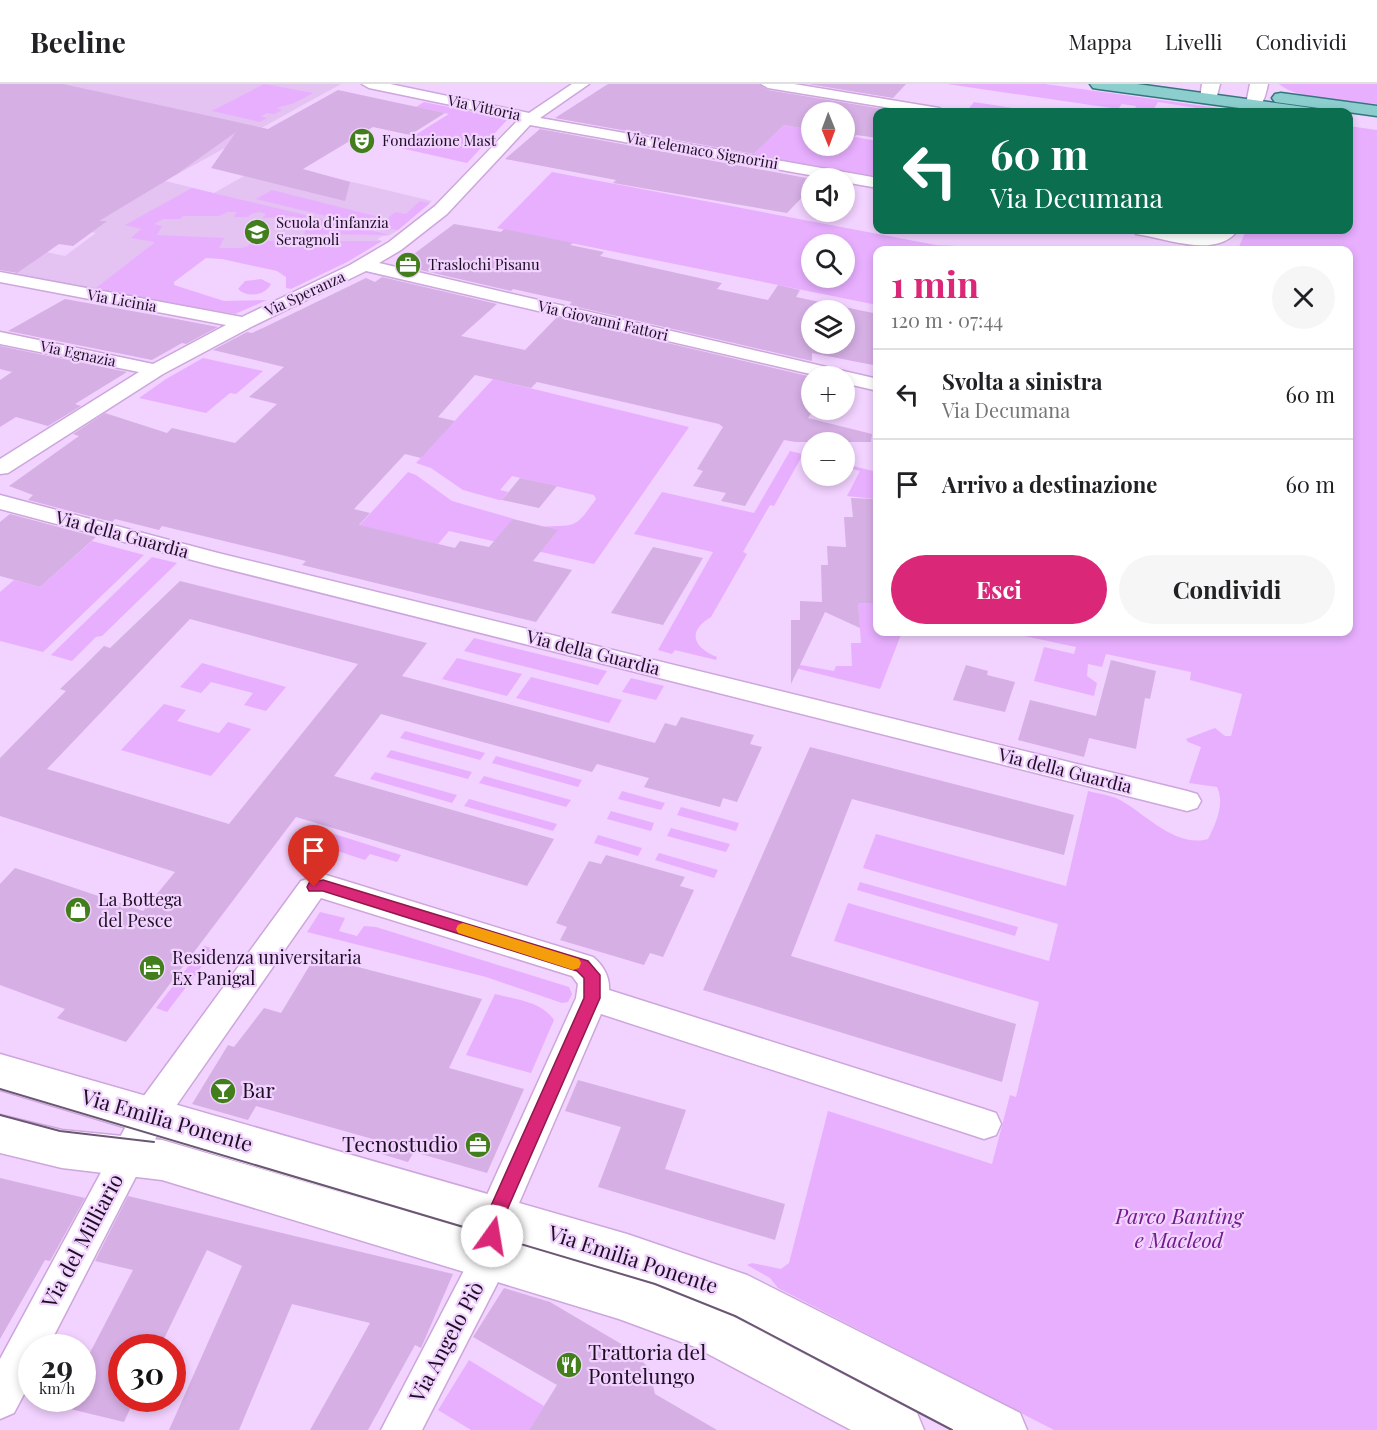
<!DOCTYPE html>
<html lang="it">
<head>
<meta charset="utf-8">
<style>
  body { margin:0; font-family:"Playfair Display",serif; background:#f6f6f6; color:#202124; height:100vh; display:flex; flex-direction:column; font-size:22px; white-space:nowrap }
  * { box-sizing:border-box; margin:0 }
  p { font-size:20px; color:#757577 }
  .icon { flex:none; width:33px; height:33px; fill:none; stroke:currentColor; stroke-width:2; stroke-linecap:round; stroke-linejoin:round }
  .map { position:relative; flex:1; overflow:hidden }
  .side { position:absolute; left:873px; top:162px; width:480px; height:390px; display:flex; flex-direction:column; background:#fff; border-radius:12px; box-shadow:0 3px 9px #0003 }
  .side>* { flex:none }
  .banner { position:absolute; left:873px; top:24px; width:480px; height:126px; border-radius:12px; box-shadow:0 3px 9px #0003; background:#0b6e4f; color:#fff; overflow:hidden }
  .needle { width:39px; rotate:179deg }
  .fabs { position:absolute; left:801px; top:18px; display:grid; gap:12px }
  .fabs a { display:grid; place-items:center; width:54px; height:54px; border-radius:50%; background:#fff; box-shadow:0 3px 9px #0003; font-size:30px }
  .speed { position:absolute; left:18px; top:1250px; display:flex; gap:12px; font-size:30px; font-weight:700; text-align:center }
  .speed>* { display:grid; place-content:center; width:78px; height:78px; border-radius:50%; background:#fff; box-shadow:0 3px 9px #0003; line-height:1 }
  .speed small { font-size:15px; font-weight:400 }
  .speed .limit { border:9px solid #d22; background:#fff; color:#111 }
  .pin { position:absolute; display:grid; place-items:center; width:51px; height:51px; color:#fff; margin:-62px -26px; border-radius:50% 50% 50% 0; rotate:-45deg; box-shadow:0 0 6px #0007 }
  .pin .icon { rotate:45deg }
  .me { position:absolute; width:66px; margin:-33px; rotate:13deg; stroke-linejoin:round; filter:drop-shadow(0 0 4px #0008) }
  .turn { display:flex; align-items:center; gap:21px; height:126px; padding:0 18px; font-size:27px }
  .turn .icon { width:78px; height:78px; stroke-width:2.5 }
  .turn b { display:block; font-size:42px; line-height:51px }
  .round { display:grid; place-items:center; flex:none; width:63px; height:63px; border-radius:32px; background:#f6f6f6 }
  .headline { display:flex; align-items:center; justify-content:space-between; height:102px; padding:0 18px }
  h1 { font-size:36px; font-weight:700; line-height:45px; color:#db2777 }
  .cta { display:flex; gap:12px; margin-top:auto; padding:12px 18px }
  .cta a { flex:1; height:69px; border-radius:36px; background:#db2777; color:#fff; font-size:24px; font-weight:700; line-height:69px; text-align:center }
  .cta a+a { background:#f6f6f6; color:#202124 }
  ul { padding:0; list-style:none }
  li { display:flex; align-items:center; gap:18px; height:90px; padding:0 18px; border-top:2px solid #e0e0e0 }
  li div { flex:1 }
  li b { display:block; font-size:22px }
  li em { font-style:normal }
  header { display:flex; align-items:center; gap:36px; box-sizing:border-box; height:84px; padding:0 30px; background:#fff; border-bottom:2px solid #e0e0e0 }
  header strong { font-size:28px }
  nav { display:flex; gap:33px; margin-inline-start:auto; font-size:21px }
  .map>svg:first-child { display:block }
  .built { fill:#e4c2f1 }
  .green { fill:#e8afff; fill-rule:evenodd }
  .building { fill:#d6afe5; fill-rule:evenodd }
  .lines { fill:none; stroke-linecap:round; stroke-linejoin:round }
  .minor-casing { stroke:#cda6dc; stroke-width:3 }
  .tertiary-casing { stroke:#cda6dc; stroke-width:3 }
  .secondary-casing { stroke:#cda6dc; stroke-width:3 }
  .primary-casing { stroke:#34767d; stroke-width:3 }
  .minor { fill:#fff; fill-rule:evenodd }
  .tertiary { fill:#fff; fill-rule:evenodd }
  .secondary { fill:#fff; fill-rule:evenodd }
  .primary { fill:#8ccece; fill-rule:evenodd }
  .tram { stroke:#6b5773; stroke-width:2 }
  .route { fill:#db2777; stroke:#8e194d; stroke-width:1.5 }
  .slow { fill:#f59e0b }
  .labels { text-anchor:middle; stroke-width:4.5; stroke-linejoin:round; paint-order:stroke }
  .far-street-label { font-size:15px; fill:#1d0f22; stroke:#f2d2ff }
  .far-poi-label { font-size:15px; fill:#1d0f22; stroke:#f2d2ff; text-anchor:start }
  .street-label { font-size:18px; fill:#1d0f22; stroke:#f2d2ff }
  .poi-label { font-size:18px; fill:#1d0f22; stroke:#f2d2ff; text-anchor:start }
  .near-poi-label { font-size:21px; fill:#1d0f22; stroke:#f2d2ff; text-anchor:start }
  .near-street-label { font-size:21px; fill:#1d0f22; stroke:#f2d2ff }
  .near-park-label { font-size:21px; font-style:italic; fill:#711b8c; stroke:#f2d2ff }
</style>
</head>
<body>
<header>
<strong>Beeline</strong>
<nav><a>Mappa</a><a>Livelli</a><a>Condividi</a></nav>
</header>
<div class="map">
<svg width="1377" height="1346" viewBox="0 0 1377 1346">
  <rect width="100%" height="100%" fill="#f2d2ff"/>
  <!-- built -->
  <polygon class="built" points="0,0 341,0 165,97 214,109 244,92 278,100 302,86 432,117 398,146 390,151 383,152 377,155 382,157 347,178 155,158 93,206 15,190 46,168 65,172 96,149 77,145"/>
  <!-- green -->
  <g class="green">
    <polygon points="264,0 313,9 294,19 276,24 282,26 274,30 267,29 261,32 267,34 260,38 212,27"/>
    <polygon points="947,0 1045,0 1247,28 1223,28 1158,18 1152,28 1133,28 1136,22 1122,20 1118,25"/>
    <path d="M1279,0H1377V20C1353,17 1296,16 1279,0Z"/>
    <polygon points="424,18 504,34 507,36 467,79 396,63 449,30 416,23"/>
    <polygon points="974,18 1027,26 1025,28 966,28"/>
    <polygon points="784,41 811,46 812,62 844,62 845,51 877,57 877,85 872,92 753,71"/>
    <path d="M1349,42L1377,46V1346H1054L778,1204L770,1194L747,1181L752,1179L781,1185L789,1179L828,1027L992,1080L1010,1011L1016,1013L1039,918L834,857L848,819L1049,877L1058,840L863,784L876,750L1066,802L1088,707C1099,710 1111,711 1120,716C1146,730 1175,764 1208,755C1216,739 1225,720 1217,703L1189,699L1201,663L1188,658L1186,655L1215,644L1225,652H1231L1242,610L1190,596L1191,588L1106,570L1102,583L1088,580L1087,592L1097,599L1094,612L1034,597L1044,563L1074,570L1076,563L1005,548H1348V166H1184L1186,160H1190L1229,166L1238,165L1246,146H1348Z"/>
    <path d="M552,88L936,161L1044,166H878L877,221L497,144ZM812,160H844V194H812Z"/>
    <path d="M192,104L390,151L304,150L309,138H295L297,134L293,132L262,134L266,130C260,127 252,128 248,133H234L236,128H228L218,132H183L180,135H163L154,140L162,142L157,151L224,154L219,164H241L248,162L251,157H382L347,178L291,205L286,204V193L277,187L222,175L206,174L174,198V201L224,217L267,216L235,230L93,206L155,158L131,154L141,145L125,141Z"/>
    <polygon points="272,106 387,135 395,128 406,130 420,117 430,119 398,146 392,145 388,147 256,115"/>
    <path d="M261,195L271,200C265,212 247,214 238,205L245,197Z"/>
    <polygon points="203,274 263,287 236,310 230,309 206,329 139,314 166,295"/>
    <path d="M493,295L689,343L594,480L449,447L438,460L378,446L357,444L408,388L416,391L452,417L514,435L499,452C512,449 527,444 541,443C577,440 573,447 596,415L594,411L512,392L500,406L508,408L502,416H499L463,406L431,384L416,379Z"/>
    <path d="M790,367L811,372V376L801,374L774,422L770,421L743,468L747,470L711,533C686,548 694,564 717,573L716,576L675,566L672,570L658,566L713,468L634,450L662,408L754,429Z"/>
    <polygon points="845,380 877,388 877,415 847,412 860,387 845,383"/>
    <polygon points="92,457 144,471 43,568 0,557 0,508 14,496 40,503"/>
    <polygon points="152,473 177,479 102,552 96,553 72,577 51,571"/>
    <polygon points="858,519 877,520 878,548 902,548 880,605 795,584 795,580 834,587 836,582 852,582 851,559 861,559"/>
    <polygon points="474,554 607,587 598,601 464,567"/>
    <polygon points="457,574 522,590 507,612 442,595"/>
    <polygon points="202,579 286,603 266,627 244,621 253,609 211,598 201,609 180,603"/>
    <polygon points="531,593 622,616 609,639 516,614"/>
    <polygon points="631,594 664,602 656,616 622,608"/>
    <polygon points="164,620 186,626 177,637 219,649 228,638 251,645 211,692 121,666"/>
    <polygon points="405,647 485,669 480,676 400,654"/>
    <polygon points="391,666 472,688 468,695 386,673"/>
    <polygon points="496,672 582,696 578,703 492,679"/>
    <polygon points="375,688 457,711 452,719 370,695"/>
    <polygon points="484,692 571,716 566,723 479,699"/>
    <polygon points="622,707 665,719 661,726 618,715"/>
    <polygon points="469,715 557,740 553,747 464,722"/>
    <polygon points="681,723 739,739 736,747 677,731"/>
    <polygon points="611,727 654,739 651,747 607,735"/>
    <polygon points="671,744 730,760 726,768 667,752"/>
    <polygon points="331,749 401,771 397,778 370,770 365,776 328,764 312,785 306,783"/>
    <polygon points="598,751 642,764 638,772 594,759"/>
    <polygon points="659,769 718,786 714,794 655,776"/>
    <polygon points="860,798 1018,843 1015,852 857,806"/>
    <polygon points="320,828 345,834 339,847 357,852 364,842 376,843 569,903 572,910 568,918 562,919 486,893 307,848"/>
    <polygon points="204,862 215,865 167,928 156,924"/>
    <path d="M495,910C515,915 543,918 554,936L531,989L466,971Z"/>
    <polygon points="469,1276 544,1322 529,1346 471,1346 438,1326"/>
  </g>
  <!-- building -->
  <g class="building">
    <polygon points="0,0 63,0 268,45 338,6 445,29 410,51 373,43 303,85 350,98 345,117 211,84 236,48 177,90 99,137 107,137 73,162 59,160 17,189 0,186"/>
    <polygon points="608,0 759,0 768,6 883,25 878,28 878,54 856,51 854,53 844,51 844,28 812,28 812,46 784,41 754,70 555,34"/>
    <polygon points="808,0 906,0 893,14"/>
    <polygon points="540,45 812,95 812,103 787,129 613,99 616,96 505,75"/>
    <path d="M454,140L501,148L504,145L573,159L570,161L604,168L600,172L722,199L717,205L768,216L778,201L800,206L796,213L878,230V282L812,269V277L569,221L572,218L513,205L511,207L399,181ZM812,226H844V260H812Z"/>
    <polygon points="382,193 497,220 461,252 525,266 557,233 812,293 812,328 808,334 872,350 871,358 796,358 784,356 745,422 721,417 726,409 693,402 703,387 697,385 723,343 719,340 537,298 531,304 475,291 438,333 455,337 421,374 405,370 354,425 370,429 359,441 455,464 460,457 489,463 513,435 558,446 533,477 572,486 536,538 302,481 306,477 162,442 159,446 115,435 112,438 28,416 33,411 9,402 79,352 73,350 105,329 167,349 172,344 235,359 277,320 249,313 284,283 213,266 247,248 252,249 265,243 366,194 375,198"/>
    <polygon points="65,215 171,234 218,243 186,260 182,259 152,276 8,247"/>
    <polygon points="0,262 127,288 75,320 81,322 48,342 16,333 0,343 0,296 12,288 0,285"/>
    <polygon points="520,394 557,402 539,424 502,416"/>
    <polygon points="851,414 878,415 878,520 858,519 860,544 825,528 791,600 791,536 800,536 800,517 822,518 821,481 828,481 827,462 846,463 844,433 853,433"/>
    <polygon points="10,430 96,453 40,503 0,492 0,438"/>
    <polygon points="653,463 703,474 663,541 611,529"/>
    <path d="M180,497L427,559L402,592L655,659L665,639L676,642L681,633L754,651L750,660L762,663L737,718L723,714L720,723L644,703L649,694L597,680L592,688L381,630L334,692L554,755L527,802L296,733L126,958L57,934L65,925L0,901V800L15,784L143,827L175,788L0,732V674L66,607L60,605L82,584L104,562L110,564ZM190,535L358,580L229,740L47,685Z"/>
    <polygon points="1111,576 1156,587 1150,615 1145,614 1136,665 1089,654 1084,673 1018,656 1030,616 1096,632"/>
    <polygon points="966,581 988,587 987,591 1015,598 1005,628 953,616"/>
    <polygon points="810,663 1074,731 1064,771 852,715 791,872 1016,940 1002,998 703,906"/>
    <polygon points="606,771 685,793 680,802 694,806 663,873 650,869 644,881 560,856 567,843 556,839 589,777 601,780"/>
    <polygon points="319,866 358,876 354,882 482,915 449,984 524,1005 487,1089 414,1068 408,1078 378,1069 383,1058 256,1022 248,1036 192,1020 228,961 234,963 264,924 281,929"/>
    <polygon points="578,996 686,1026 665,1085 785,1120 775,1156 598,1103 621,1043 565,1027"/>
    <polygon points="0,1094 85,1114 50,1177 45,1176 0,1255"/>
    <polygon points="128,1112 453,1190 421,1264 415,1261 368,1346 310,1346 370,1239 292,1220 239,1346 169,1346 242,1182 207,1166 160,1263 122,1263 122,1314 135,1314 124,1338 62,1323 63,1314 82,1314 82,1284 133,1186 95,1177"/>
    <polygon points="504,1204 550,1218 628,1264 649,1284 655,1310 717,1346 529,1346 557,1301 473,1253"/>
  </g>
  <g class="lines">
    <!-- minor casing -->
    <g class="minor-casing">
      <g id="minor">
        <polygon points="362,0 390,0 529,29 572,0 589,0 540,34 878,94 878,104 844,98 844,94 826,94 530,41 447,130 401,166 379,179 878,295 878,307 844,299 844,292 819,292 366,187 251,243 163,290 8,389 0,390 0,375 139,288 0,260 0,248 153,280 226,241 0,198 0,188 242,233 350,181 389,158 435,122 519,35 369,4"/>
        <polygon points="761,0 794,0 939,24 946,28 915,28 768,4"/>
        <path d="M1134,146C1156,144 1178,150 1201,150C1215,151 1225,145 1238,146C1218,174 1170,156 1142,151L1136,150Z"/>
        <polygon points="0,411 218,469 1187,707 1197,710 1201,717 1197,724 1187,727 215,482 0,425"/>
        <path d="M323,790L593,873C603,881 610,893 609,906L984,1025L996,1029L1001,1040L996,1051L984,1055L601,930L513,1133L508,1172L497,1200L422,1346H381L470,1175L477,1133L576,914L578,900L572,892L321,814L162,1042L48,1263H32V1295L14,1329L0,1335V1275L138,1020L301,797Z"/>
      </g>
    </g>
    <!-- tertiary casing -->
    <g class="tertiary-casing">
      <g id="tertiary">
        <polygon points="1202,0 1220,0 1215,19 1203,19 1200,15"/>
        <path d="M1250,0H1268C1265,14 1262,29 1245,25L1242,21L1247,15Z"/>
      </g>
    </g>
    <!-- secondary casing -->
    <g class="secondary-casing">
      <polygon id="secondary" points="0,970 627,1150 747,1191 1020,1329 1027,1346 953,1346 728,1230 917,1329 924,1346 851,1346 695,1263 619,1235 162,1096 62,1084 0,1069 0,1031 62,1046 162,1056 390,1123 0,1006"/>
    </g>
    <!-- primary casing -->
    <g class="primary-casing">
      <g id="primary">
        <polygon points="1090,0 1137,0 1305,23 1311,24 1314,28 1269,28 1099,5 1093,4"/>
        <polygon points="1281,9 1377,22 1377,32 1275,18 1272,14 1275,10"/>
      </g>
    </g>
    <!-- minor -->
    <use href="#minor" class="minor"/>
    <!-- tertiary -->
    <use href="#tertiary" class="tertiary"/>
    <!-- secondary -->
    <use href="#secondary" class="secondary"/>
    <!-- primary -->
    <use href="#primary" class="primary"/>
    <!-- tram -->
    <g class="tram">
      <polyline points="0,1005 655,1200 735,1232 952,1346"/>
      <polyline points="0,1031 60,1047 154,1058"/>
    </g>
  </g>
  <!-- route -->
  <polygon class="route" points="323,796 588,877 600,891 600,914 504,1133 499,1159 492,1161 486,1159 483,1152 486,1133 584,914 584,894 577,887 323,807 309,807 307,803 309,799"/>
  <!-- slow -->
  <polygon class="slow" points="463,839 579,875 581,879 579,884 573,886 458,849 456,845 458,841"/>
  <!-- icons -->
  <defs>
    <g id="theatre-disc" transform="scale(1.35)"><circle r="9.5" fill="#427f1c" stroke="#f2d2ff"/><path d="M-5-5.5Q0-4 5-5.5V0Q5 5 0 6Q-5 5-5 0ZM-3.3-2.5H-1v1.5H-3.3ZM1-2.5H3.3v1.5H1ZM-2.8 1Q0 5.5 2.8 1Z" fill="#fff"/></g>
    <g id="school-disc" transform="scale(1.35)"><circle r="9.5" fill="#427f1c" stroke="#f2d2ff"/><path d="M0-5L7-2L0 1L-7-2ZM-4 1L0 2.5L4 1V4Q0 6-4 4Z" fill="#fff"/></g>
    <g id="office-disc" transform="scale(1.35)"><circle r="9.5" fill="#427f1c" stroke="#f2d2ff"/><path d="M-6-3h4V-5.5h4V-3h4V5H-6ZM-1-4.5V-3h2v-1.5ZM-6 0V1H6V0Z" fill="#fff"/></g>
    <g id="shop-disc" transform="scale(1.35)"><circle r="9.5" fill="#427f1c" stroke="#f2d2ff"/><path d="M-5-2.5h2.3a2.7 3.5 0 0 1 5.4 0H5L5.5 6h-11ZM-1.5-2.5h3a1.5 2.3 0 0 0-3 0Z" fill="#fff"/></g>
    <g id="hotel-disc" transform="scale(1.35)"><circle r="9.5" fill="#427f1c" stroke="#f2d2ff"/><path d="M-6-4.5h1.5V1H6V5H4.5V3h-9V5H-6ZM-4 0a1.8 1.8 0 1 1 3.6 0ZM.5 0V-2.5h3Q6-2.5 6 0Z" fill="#fff"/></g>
    <g id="bar-disc" transform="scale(1.35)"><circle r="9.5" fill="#427f1c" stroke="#f2d2ff"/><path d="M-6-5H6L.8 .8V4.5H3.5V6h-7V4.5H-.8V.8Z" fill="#fff"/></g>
    <g id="restaurant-disc" transform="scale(1.35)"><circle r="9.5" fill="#427f1c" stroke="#f2d2ff"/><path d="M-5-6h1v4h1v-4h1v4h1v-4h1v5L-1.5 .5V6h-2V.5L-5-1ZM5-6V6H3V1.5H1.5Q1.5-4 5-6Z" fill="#fff"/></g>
  </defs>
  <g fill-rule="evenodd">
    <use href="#theatre-disc" x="362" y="57"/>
    <use href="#school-disc" x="257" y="148"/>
    <use href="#office-disc" x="408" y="181"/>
    <use href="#shop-disc" x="78" y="826"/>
    <use href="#hotel-disc" x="152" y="884"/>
    <use href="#bar-disc" x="223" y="1007"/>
    <use href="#office-disc" x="478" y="1061"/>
    <use href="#restaurant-disc" x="569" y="1281"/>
  </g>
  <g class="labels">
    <!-- far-street labels -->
    <g class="far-street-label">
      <text transform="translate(484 24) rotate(12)" y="5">Via Vittoria</text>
      <text transform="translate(702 67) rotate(10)" y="5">Via Telemaco Signorini</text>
      <text transform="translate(305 210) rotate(-25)" y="5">Via Speranza</text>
      <text transform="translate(122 217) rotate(10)" y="5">Via Licinia</text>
      <text transform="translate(603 237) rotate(13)" y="5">Via Giovanni Fattori</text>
      <text transform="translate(78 270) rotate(12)" y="5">Via Egnazia</text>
    </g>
    <!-- far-poi labels -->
    <g class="far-poi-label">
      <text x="382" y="62">Fondazione Mast</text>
      <text x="276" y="144">Scuola d'infanzia<tspan x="276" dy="17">Seragnoli</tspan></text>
      <text x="428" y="186">Traslochi Pisanu</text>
    </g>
    <!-- street labels -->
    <g class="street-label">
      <text transform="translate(122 451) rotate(15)" y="6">Via della Guardia</text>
      <text transform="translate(593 569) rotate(14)" y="6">Via della Guardia</text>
      <text transform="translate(1065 687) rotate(14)" y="6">Via della Guardia</text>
    </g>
    <!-- poi labels -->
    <g class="poi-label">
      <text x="98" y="822">La Bottega<tspan x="98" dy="21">del Pesce</tspan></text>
      <text x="172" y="880">Residenza universitaria<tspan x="172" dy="21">Ex Panigal</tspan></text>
    </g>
    <!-- near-poi labels -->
    <g class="near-poi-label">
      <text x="242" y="1014">Bar</text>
      <text x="458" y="1068" text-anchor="end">Tecnostudio</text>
      <text x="588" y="1276">Trattoria del<tspan x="588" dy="24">Pontelungo</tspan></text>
    </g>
    <!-- near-street labels -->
    <g class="near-street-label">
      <text transform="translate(167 1037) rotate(16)" y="7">Via Emilia Ponente</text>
      <text transform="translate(83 1157) rotate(-62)" y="7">Via del Milliario</text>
      <text transform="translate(633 1176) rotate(18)" y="7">Via Emilia Ponente</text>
      <text transform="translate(447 1258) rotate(-62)" y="7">Via Angelo Piò</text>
    </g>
    <!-- near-park labels -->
    <g class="near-park-label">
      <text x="1179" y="1140">Parco Banting<tspan x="1179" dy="24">e Macleod</tspan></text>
    </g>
  </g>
</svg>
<div class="fabs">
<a><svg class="needle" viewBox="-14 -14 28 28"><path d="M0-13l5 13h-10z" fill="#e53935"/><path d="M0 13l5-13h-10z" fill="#757577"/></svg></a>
<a><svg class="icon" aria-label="sound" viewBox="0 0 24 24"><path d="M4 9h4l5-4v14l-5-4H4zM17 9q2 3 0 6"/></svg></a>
<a><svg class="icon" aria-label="search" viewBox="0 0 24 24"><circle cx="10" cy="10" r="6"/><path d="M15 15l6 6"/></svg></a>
<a><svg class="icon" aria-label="layers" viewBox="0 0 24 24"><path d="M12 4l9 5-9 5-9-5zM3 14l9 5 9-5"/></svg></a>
<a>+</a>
<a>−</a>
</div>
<div class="speed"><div>29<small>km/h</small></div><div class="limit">30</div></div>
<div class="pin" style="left:314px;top:803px;background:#d93025"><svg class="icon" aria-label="arrive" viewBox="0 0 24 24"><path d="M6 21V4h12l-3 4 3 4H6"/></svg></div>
<svg class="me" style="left:492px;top:1152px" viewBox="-20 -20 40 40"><circle r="19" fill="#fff"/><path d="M0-13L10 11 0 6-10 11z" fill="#db2777"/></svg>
<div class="banner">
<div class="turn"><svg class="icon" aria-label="left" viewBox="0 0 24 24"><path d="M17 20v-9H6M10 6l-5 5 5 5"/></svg><div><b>60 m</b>Via Decumana</div></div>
</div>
<section class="side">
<div class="headline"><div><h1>1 min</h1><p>120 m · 07:44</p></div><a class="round"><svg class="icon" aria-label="close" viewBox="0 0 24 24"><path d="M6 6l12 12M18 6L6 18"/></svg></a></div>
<ul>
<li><svg class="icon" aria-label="left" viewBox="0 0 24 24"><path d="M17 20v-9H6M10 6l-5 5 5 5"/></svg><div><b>Svolta a sinistra</b><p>Via Decumana</p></div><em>60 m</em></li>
<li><svg class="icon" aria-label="arrive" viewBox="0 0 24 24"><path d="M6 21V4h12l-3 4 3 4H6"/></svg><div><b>Arrivo a destinazione</b></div><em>60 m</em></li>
</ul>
<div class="cta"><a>Esci</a><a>Condividi</a></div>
</section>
</div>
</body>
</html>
